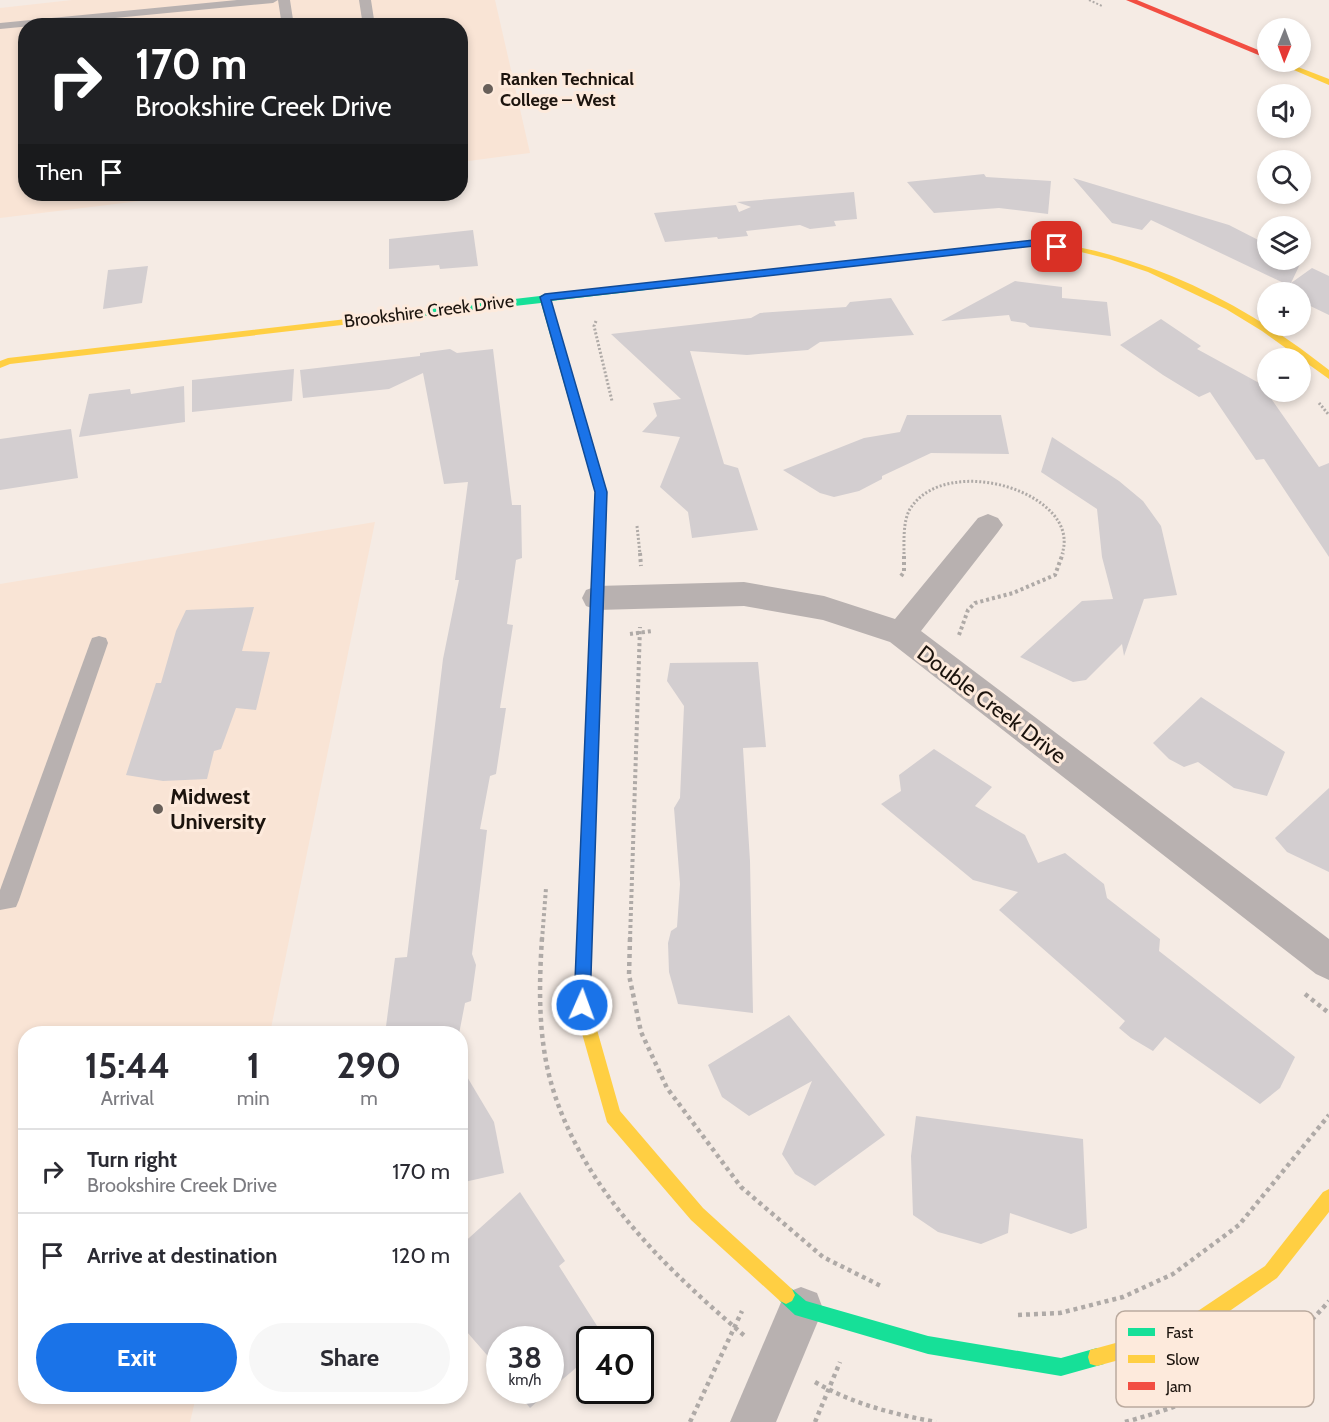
<!DOCTYPE html>
<html lang="en">
<head>
<meta charset="utf-8">
<style>
  body { margin:0; font-family:Cabin,sans-serif; background:#f7f7f7; color:#2b2b33; height:100vh; display:flex; flex-direction:column; font-size:22px; white-space:nowrap }
  * { box-sizing:border-box; margin:0 }
  p { font-size:20px; color:#7c7c81 }
  .icon { flex:none; width:33px; height:33px; fill:none; stroke:currentColor; stroke-width:2; stroke-linecap:round; stroke-linejoin:round }
  .map { position:relative; flex:1; overflow:hidden }
  .details { position:absolute; left:18px; top:1026px; width:450px; height:378px; display:flex; flex-direction:column; background:#fff; border-radius:24px; box-shadow:0 3px 9px #0003 }
  .details>* { flex:none }
  .guide { position:absolute; left:18px; top:18px; width:450px; height:183px; border-radius:24px; box-shadow:0 3px 9px #0003; background:#202124; color:#fff; overflow:hidden }
  .needle { width:39px; rotate:181deg }
  .tools { position:absolute; left:1257px; top:18px; display:grid; gap:12px }
  .tools a { display:grid; place-items:center; width:54px; height:54px; border-radius:50%; background:#fff; box-shadow:0 3px 9px #0003; font-size:30px }
  .speed { position:absolute; left:486px; top:1326px; display:flex; gap:12px; font-size:30px; font-weight:700; text-align:center }
  .speed>* { display:grid; place-content:center; width:78px; height:78px; border-radius:50%; background:#fff; box-shadow:0 3px 9px #0003; line-height:1 }
  .speed small { font-size:15px; font-weight:400 }
  .speed .limit { border:3px solid #111; border-radius:9px; background:#fff; color:#111 }
  .pin { position:absolute; display:grid; place-items:center; width:51px; height:51px; color:#fff; margin:-26px; border-radius:12px; box-shadow:0 3px 9px #0006 }
  .me { position:absolute; width:66px; margin:-33px; rotate:2deg; stroke-linejoin:round; filter:drop-shadow(0 0 4px #0008) }
  .turn { display:flex; align-items:center; gap:21px; height:126px; padding:0 18px; font-size:27px }
  .turn .icon { width:78px; height:78px; stroke-width:2.5 }
  .turn b { display:block; font-size:42px; line-height:51px }
  .then { display:flex; align-items:center; height:57px; padding:0 18px; background:#0003; gap:12px; font-size:22px }
  .eta { display:flex; justify-content:space-evenly; align-items:center; height:102px; text-align:center }
  .eta b { font-size:36px; font-weight:800; line-height:42px }
  .button { display:flex; gap:12px; margin-top:auto; padding:12px 18px }
  .button a { flex:1; height:69px; border-radius:36px; background:#1a73e8; color:#fff; font-size:24px; font-weight:800; line-height:69px; text-align:center }
  .button a+a { background:#f7f7f7; color:#2b2b33 }
  ul { padding:0; list-style:none }
  li { display:flex; align-items:center; gap:18px; height:84px; padding:0 18px; border-top:2px solid #e1e1e2 }
  li div { flex:1 }
  li b { display:block; font-size:22px }
  li em { font-style:normal }
  .map>svg:first-child { display:block }
  .built { fill:#f9e4d5 }
  .building { fill:#d3ced0 }
  .lines { fill:none; stroke-linecap:round; stroke-linejoin:round }
  .path-far3 { stroke:#afaaa7; stroke-width:2; stroke-dasharray:2 2; stroke-linecap:butt }
  .path-far2 { stroke:#afaaa7; stroke-width:3; stroke-dasharray:2 2; stroke-linecap:butt }
  .path-far1 { stroke:#afaaa7; stroke-width:4; stroke-dasharray:3 3; stroke-linecap:butt }
  .path { stroke:#afaaa7; stroke-width:4.5; stroke-dasharray:4 4; stroke-linecap:butt }
  .lane { fill:#b8b1b0; fill-rule:evenodd }
  .street { fill:#b8b1b0; fill-rule:evenodd }
  .fast { fill:#16e098; fill-rule:evenodd }
  .slow { fill:#ffcf43; fill-rule:evenodd }
  .jam { fill:#f24e42; fill-rule:evenodd }
  .route { fill:#1a73e8; stroke:#114b97; stroke-width:1.5 }
  .poi-dot { fill:#685f59; stroke:#fdeadc; stroke-width:2 }
  .labels { text-anchor:middle; stroke-width:6; stroke-linejoin:round; paint-order:stroke }
  .far-poi-label { font-size:18px; font-weight:bold; fill:#1c140e; stroke:#fdeadc; text-anchor:start }
  .far-street-label { font-size:18px; fill:#1c140e; stroke:#fdeadc }
  .street-label { font-size:22px; fill:#1c140e; stroke:#fdeadc }
  .poi-label { font-size:22px; font-weight:bold; fill:#1c140e; stroke:#fdeadc; text-anchor:start }
  .key { fill:#fdeadc; stroke:#baaa9e; stroke-width:1.5 }
  .key-label { font-size:16px; fill:#1c140e }
</style>
</head>
<body>
<div class="map">
<svg width="1329" height="1422" viewBox="0 0 1329 1422">
  <rect width="100%" height="100%" fill="#f5ebe4"/>
  <!-- built -->
  <g class="built">
    <polygon points="72,0 495,0 530,153 461,162 460,26 26,26 26,194 198,194 0,218 0,8"/>
    <polygon points="375,522 270,1033 26,1034 26,1396 196,1397 190,1422 0,1422 0,584"/>
  </g>
  <!-- building -->
  <g class="building">
    <polygon points="984,174 986,177 1051,181 1048,214 999,208 934,213 907,182"/>
    <polygon points="1073,178 1229,225 1268,245 1268,260 1296,260 1301,262 1291,283 1312,268 1329,276 1329,315 1300,301 1300,292 1281,291 1288,285 1151,220 1142,230 1112,223"/>
    <polygon points="854,192 857,219 834,221 836,226 810,229 800,225 746,231 748,236 718,239 717,237 665,242 654,213 736,205 739,212 751,207 737,202"/>
    <polygon points="473,230 478,266 440,269 439,265 389,269 389,239"/>
    <polygon points="148,266 142,303 103,309 108,270"/>
    <polygon points="1015,281 1062,287 1062,298 1107,302 1111,336 1030,327 1025,323 1011,321 1009,315 941,321"/>
    <polygon points="891,298 914,335 820,342 808,350 747,355 690,351 724,464 738,468 758,530 692,538 688,512 660,487 680,437 642,432 657,416 653,403 681,399 611,334 751,318 760,313 846,307 850,302"/>
    <polygon points="1161,319 1201,346 1197,349 1261,384 1319,467 1329,463 1329,557 1264,459 1256,460 1210,392 1199,397 1163,375 1120,345"/>
    <polygon points="450,349 457,353 493,349 512,505 521,505 522,558 516,560 507,624 513,625 500,708 506,708 496,774 490,776 480,829 487,830 472,954 476,965 471,1001 465,1003 459,1034 385,1034 395,958 407,957 443,659 459,580 455,580 468,482 444,484 423,373 389,389 303,398 300,370 420,356 420,353"/>
    <polygon points="294,369 292,401 192,412 192,380"/>
    <polygon points="184,386 185,422 79,437 89,394 130,389 131,394"/>
    <polygon points="907,415 1001,415 1009,454 931,453 882,476 882,479 859,491 834,497 820,493 783,470 864,438 900,432"/>
    <polygon points="71,429 78,478 0,490 0,439"/>
    <polygon points="1052,437 1119,481 1143,501 1161,526 1177,595 1144,599 1124,656 1122,644 1086,680 1073,682 1020,657 1082,601 1113,599 1102,557 1097,509 1041,472"/>
    <polygon points="254,607 242,651 270,652 256,710 236,708 221,749 214,751 207,779 163,781 126,775 156,683 161,683 176,631 186,610"/>
    <polygon points="758,662 766,747 743,748 750,861 753,1013 678,1004 669,972 668,943 671,931 677,927 680,884 674,808 680,798 684,706 667,681 670,663"/>
    <polygon points="1201,697 1285,752 1267,796 1234,788 1198,762 1184,767 1169,759 1153,743"/>
    <polygon points="934,749 992,787 975,806 1025,835 1038,863 1065,853 1104,884 1107,898 1160,939 1159,951 1295,1057 1280,1088 1260,1104 1165,1037 1153,1051 1131,1038 1119,1028 1125,1021 999,910 1018,892 973,880 881,804 901,791 899,775"/>
    <polygon points="1329,788 1329,872 1287,852 1275,838"/>
    <polygon points="789,1015 885,1135 815,1186 795,1174 782,1154 812,1081 749,1116 722,1097 708,1065"/>
    <polygon points="460,1065 494,1122 504,1173 460,1183"/>
    <polygon points="916,1116 1083,1139 1087,1228 1071,1234 1010,1213 1008,1233 981,1244 938,1232 913,1215 911,1156"/>
    <polygon points="520,1192 565,1261 559,1266 606,1340 590,1340 590,1356 550,1390 550,1340 500,1340 500,1370 460,1324 460,1246"/>
    <polygon points="516,1390 550,1390 530,1408"/>
  </g>
  <g class="lines">
    <!-- path-far3 -->
    <polyline class="path-far3" points="1089,0 1102,6"/>
    <!-- path-far2 -->
    <g class="path-far2">
      <polyline points="596,321 594,326 612,401"/>
      <polyline points="1319,403 1329,415"/>
      <polyline points="637,526 640,554"/>
      <path d="M904,554C904,540 903,521 910,509C946,451 1083,493 1062,554"/>
    </g>
    <!-- path-far1 -->
    <g class="path-far1">
      <polyline points="640,553 641,566"/>
      <polyline points="901,576 904,572 904,553"/>
      <polyline points="630,634 652,631"/>
      <polyline points="959,635 968,610 975,603 1013,593 1055,575 1063,553"/>
      <polyline points="542,940 546,888"/>
      <polyline points="630,940 640,627"/>
    </g>
    <!-- path -->
    <g class="path">
      <path d="M542,938C539,985 538,1033 550,1079C579,1186 665,1268 746,1337"/>
      <polyline points="630,938 629,975 641,1032 667,1088 741,1187 823,1257 881,1286"/>
      <polyline points="1305,994 1329,1013"/>
      <polyline points="1018,1315 1060,1313 1123,1297 1173,1274 1239,1225 1329,1115"/>
      <path d="M815,1382C853,1404 893,1414 936,1422"/>
      <polyline points="690,1422 742,1311"/>
      <polyline points="815,1422 840,1362"/>
      <path d="M1125,1422C1210,1399 1271,1368 1329,1301"/>
    </g>
    <!-- lane -->
    <g class="lane">
      <polygon points="237,0 290,0 294,26 282,26 278,0 273,3 0,29 0,23"/>
      <polygon points="359,0 371,0 375,26 363,26"/>
      <polygon points="99,636 106,638 108,643 19,900 16,907 0,910 0,890 90,643 92,638"/>
    </g>
    <!-- street -->
    <g class="street">
      <polygon points="988,514 998,518 1003,525 998,532 921,631 1329,939 1329,980 1316,974 890,642 823,620 744,606 597,610 586,606 582,598 586,590 597,586 744,582 824,596 895,619 978,518"/>
      <polygon points="801,1287 817,1293 823,1309 776,1422 730,1422 785,1293"/>
    </g>
    <!-- fast -->
    <g class="fast">
      <polygon points="917,253 920,254 920,258 551,301 607,492 604,585 598,590 592,585 595,492 541,303 381,321 376,318 381,315 540,296 545,294 549,295"/>
      <polygon points="786,1286 792,1289 806,1301 928,1336 1061,1358 1097,1348 1104,1350 1106,1357 1104,1364 1061,1376 928,1354 795,1315 780,1301 777,1295 780,1289"/>
    </g>
    <!-- slow -->
    <g class="slow">
      <polygon points="1275,62 1285,62 1329,79 1329,85"/>
      <path d="M1035,240C1145,253 1243,302 1329,370V379L1262,331L1226,309L1148,272L1109,259L1073,250L1035,246L917,259L912,256L917,253Z"/>
      <polygon points="381,315 385,316 385,320 10,364 0,368 0,361 8,358"/>
      <polygon points="586,890 591,892 593,897 590,1005 620,1111 703,1208 792,1289 795,1295 792,1301 786,1304 780,1301 691,1220 607,1122 574,1005 579,897 581,892"/>
      <polygon points="1329,1189 1329,1212 1277,1278 1185,1342 1097,1366 1090,1364 1088,1357 1090,1350 1174,1327 1265,1266 1323,1192"/>
    </g>
    <!-- jam -->
    <g class="jam">
      <polygon points="1126,0 1137,0 1268,54 1268,59"/>
      <polygon points="598,580 604,585 593,897 591,902 586,904 581,902 579,897 592,585"/>
    </g>
  </g>
  <!-- route -->
  <polygon class="route" points="1034,240 1062,247 1057,250 1034,246 551,300 607,492 590,1005 587,1010 582,1012 576,1010 574,1005 595,492 540,297 545,294"/>
  <!-- markers -->
  <g class="poi-dot">
    <circle cx="488" cy="89" r="6"/>
    <circle cx="158" cy="809" r="6"/>
  </g>
  <g class="labels">
    <!-- far-poi labels -->
    <g class="far-poi-label">
      <text x="500" y="85">Ranken Technical<tspan x="500" dy="21">College – West</tspan></text>
    </g>
    <!-- far-street labels -->
    <g class="far-street-label">
      <text transform="translate(429 311) rotate(-7)" y="6">Brookshire Creek Drive</text>
    </g>
    <!-- street labels -->
    <g class="street-label">
      <text transform="translate(992 704) rotate(37)" y="8">Double Creek Drive</text>
    </g>
    <!-- poi labels -->
    <g class="poi-label">
      <text x="170" y="804">Midwest<tspan x="170" dy="25">University</tspan></text>
    </g>
  </g>
  <!-- legend -->
  <rect x="1116" y="1311" width="198" height="96" rx="9" class="key"/>
  <rect x="1128" y="1328" width="27" height="8" fill="#16e098"/>
  <rect x="1128" y="1355" width="27" height="8" fill="#ffcf43"/>
  <rect x="1128" y="1382" width="27" height="8" fill="#f24e42"/>
  <g class="key-label">
    <text x="1166" y="1338">Fast</text>
    <text x="1166" y="1365">Slow</text>
    <text x="1166" y="1392">Jam</text>
  </g>
</svg>
<div class="tools">
<a><svg class="needle" viewBox="-14 -14 28 28"><path d="M0-13l5 13h-10z" fill="#e53935"/><path d="M0 13l5-13h-10z" fill="#7c7c81"/></svg></a>
<a><svg class="icon" aria-label="sound" viewBox="0 0 24 24"><path d="M4 9h4l5-4v14l-5-4H4zM17 9q2 3 0 6"/></svg></a>
<a><svg class="icon" aria-label="search" viewBox="0 0 24 24"><circle cx="10" cy="10" r="6"/><path d="M15 15l6 6"/></svg></a>
<a><svg class="icon" aria-label="layers" viewBox="0 0 24 24"><path d="M12 4l9 5-9 5-9-5zM3 14l9 5 9-5"/></svg></a>
<a>+</a>
<a>−</a>
</div>
<div class="speed"><div>38<small>km/h</small></div><div class="limit">40</div></div>
<div class="pin" style="left:1057px;top:247px;background:#d93025"><svg class="icon" aria-label="arrive" viewBox="0 0 24 24"><path d="M6 21V4h12l-3 4 3 4H6"/></svg></div>
<svg class="me" style="left:582px;top:1005px" viewBox="-20 -20 40 40"><circle r="17" fill="#1a73e8" stroke="#fff" stroke-width="3"/><path d="M0-11L8 9 0 5-8 9z" fill="#fff"/></svg>
<div class="guide">
<div class="turn"><svg class="icon" aria-label="right" viewBox="0 0 24 24"><path d="M7 20v-9h11M14 6l5 5-5 5"/></svg><div><b>170 m</b>Brookshire Creek Drive</div></div>
<div class="then">Then<svg class="icon" aria-label="arrive" viewBox="0 0 24 24"><path d="M6 21V4h12l-3 4 3 4H6"/></svg></div>
</div>
<section class="details">
<div class="eta">
<div><b>15:44</b><p>Arrival</p></div>
<div><b>1</b><p>min</p></div>
<div><b>290</b><p>m</p></div>
</div>
<ul>
<li><svg class="icon" aria-label="right" viewBox="0 0 24 24"><path d="M7 20v-9h11M14 6l5 5-5 5"/></svg><div><b>Turn right</b><p>Brookshire Creek Drive</p></div><em>170 m</em></li>
<li><svg class="icon" aria-label="arrive" viewBox="0 0 24 24"><path d="M6 21V4h12l-3 4 3 4H6"/></svg><div><b>Arrive at destination</b></div><em>120 m</em></li>
</ul>
<div class="button"><a>Exit</a><a>Share</a></div>
</section>
</div>
</body>
</html>
